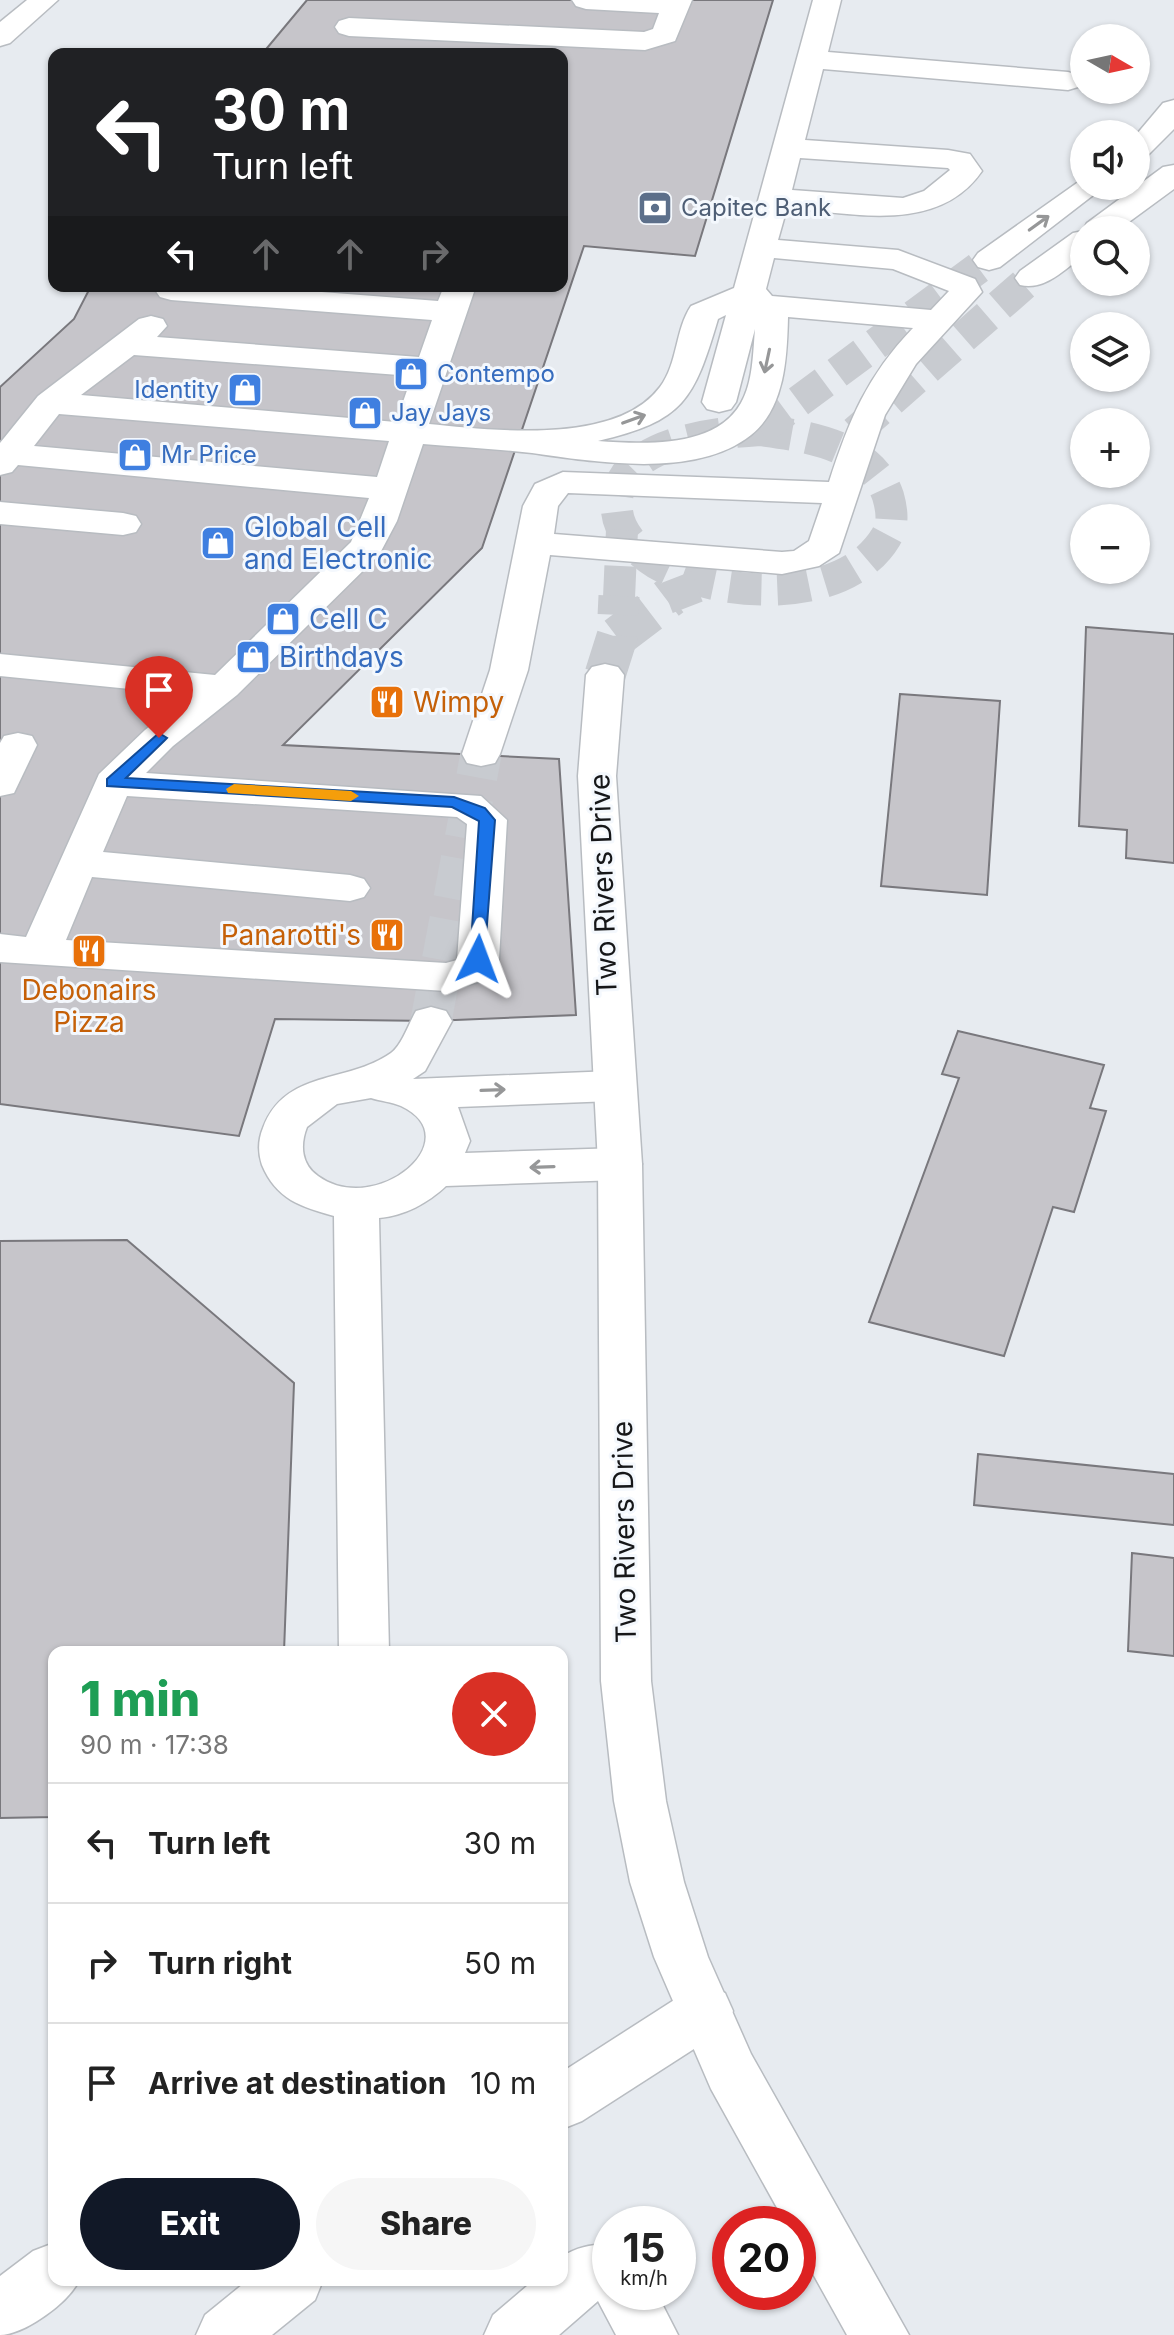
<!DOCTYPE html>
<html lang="en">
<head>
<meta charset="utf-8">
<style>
  body { margin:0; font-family:Inter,sans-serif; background:#f6f6f6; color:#222; height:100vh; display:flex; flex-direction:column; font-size:30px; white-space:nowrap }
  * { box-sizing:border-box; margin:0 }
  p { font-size:26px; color:#767676 }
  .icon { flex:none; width:44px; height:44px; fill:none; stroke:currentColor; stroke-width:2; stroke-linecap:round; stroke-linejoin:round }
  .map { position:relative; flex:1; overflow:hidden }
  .details { position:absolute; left:48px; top:1646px; width:520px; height:640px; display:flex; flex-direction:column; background:#fff; border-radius:16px; box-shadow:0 2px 6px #0004 }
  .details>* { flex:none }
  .banner { position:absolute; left:48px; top:48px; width:520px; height:244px; border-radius:16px; box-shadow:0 2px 6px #0004; background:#202124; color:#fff; overflow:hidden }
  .needle { width:52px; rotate:99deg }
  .fabs { position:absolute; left:1070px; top:24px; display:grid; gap:16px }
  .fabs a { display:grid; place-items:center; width:80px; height:80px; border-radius:50%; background:#fff; box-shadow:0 2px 6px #0004; font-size:40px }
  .speed { position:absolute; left:592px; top:2206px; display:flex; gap:16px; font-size:40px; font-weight:700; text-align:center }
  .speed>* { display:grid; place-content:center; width:104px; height:104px; border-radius:50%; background:#fff; box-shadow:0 2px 6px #0004; line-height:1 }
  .speed small { font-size:20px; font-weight:400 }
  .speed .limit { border:12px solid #d22; background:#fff; color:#111 }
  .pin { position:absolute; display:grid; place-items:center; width:68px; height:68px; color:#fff; margin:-82px -34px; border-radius:50% 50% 50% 0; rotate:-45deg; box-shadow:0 0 8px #0007 }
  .pin .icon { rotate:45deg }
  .me { position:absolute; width:88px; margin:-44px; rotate:3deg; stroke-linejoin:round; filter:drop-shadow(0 0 6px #0008) }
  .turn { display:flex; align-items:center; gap:28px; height:168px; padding:0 32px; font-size:36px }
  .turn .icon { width:104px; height:104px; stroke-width:2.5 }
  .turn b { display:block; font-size:56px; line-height:68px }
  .lanes { display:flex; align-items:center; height:76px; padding:0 32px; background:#0003; justify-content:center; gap:40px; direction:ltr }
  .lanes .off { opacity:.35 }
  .round { display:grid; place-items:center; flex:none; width:84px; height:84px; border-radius:42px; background:#f6f6f6 }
  .headline { display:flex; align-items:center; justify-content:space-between; height:136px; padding:0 32px }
  h1 { font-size:48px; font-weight:800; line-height:60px; color:#1e9e55 }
  .primary-button { display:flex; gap:16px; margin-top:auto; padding:16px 32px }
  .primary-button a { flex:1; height:92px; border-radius:48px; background:#111827; color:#fff; font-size:32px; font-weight:800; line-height:92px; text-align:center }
  .primary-button a+a { background:#f6f6f6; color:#222 }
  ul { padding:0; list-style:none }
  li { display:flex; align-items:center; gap:24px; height:120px; padding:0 32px; border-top:2px solid #e0e0e0 }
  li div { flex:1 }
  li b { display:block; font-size:30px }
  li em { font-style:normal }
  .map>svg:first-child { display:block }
  .building { fill:#c6c5ca; stroke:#79787d; stroke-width:2 }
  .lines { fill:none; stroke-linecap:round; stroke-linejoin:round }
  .minor-tunnel { stroke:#c8cbd0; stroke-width:41; stroke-dasharray:41 21; stroke-linecap:butt }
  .major-tunnel-far1 { stroke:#c8cbd0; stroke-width:32; stroke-dasharray:32 16; stroke-linecap:butt }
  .major-tunnel { stroke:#c8cbd0; stroke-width:41; stroke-dasharray:41 21; stroke-linecap:butt }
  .minor-casing { stroke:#b8bcc1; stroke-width:3 }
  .major-casing { stroke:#b8bcc1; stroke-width:3 }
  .highway-casing { stroke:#b8bcc1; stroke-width:3 }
  .minor { fill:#fff; fill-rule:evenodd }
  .major { fill:#fff; fill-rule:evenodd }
  .highway { fill:#fff; fill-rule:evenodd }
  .oneway { stroke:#969798 }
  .route { fill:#1a73e8; stroke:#114b97; stroke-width:2 }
  .slow { fill:#f59e0b }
  .labels { text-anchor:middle; stroke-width:6; stroke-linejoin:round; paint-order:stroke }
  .far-service-label { font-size:24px; fill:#4e5e75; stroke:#f4f8fd; text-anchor:start }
  .far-shop-label { font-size:24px; fill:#366cbe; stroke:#f4f8fd; text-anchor:start }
  .shop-label { font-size:28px; fill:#366cbe; stroke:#f4f8fd; text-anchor:start }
  .food-label { font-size:28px; fill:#c56008; stroke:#f4f8fd; text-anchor:start }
  .street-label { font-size:28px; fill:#161719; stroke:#f4f8fd }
</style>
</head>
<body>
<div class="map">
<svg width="1174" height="2335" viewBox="0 0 1174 2335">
  <rect width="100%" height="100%" fill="#e7ebf0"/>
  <!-- building -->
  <g class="building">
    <polygon points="307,0 773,0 695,256 584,246 482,548 283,745 559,759 576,1015 431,1021 275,1019 239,1136 0,1104 0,387 74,319 91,286 562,286 562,54 262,54"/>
    <polygon points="1086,627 1174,634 1174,863 1126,858 1127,830 1079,826"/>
    <polygon points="900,694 1000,701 987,895 881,886"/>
    <polygon points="958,1031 1104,1065 1090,1108 1106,1111 1074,1212 1053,1207 1004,1356 869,1322 959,1078 942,1074"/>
    <polygon points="127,1240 294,1383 284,1652 54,1652 54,1817 0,1818 0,1241"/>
    <polygon points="978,1454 1174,1474 1174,1525 974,1505"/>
    <polygon points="1132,1553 1174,1558 1174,1656 1128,1651"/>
  </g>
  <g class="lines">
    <!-- minor-tunnel -->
    <polyline class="minor-tunnel" points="431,1021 481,754"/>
    <!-- major-tunnel-far1 -->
    <g class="major-tunnel-far1">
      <path d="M760,430C806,436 871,445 888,496C892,510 894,524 886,537C844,607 717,598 656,563C638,552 619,533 617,511C610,443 713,433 760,430Z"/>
      <polyline points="760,430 989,260"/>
      <polyline points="855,432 1031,278"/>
      <polyline points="619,598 622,530"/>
      <polyline points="667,598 706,583"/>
    </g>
    <!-- major-tunnel -->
    <g class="major-tunnel">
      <polyline points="617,637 671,596"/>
      <polyline points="605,675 617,637 619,596"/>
    </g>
    <!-- minor casing -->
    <g class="minor-casing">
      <g id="minor">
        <polygon points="572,0 692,0 675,41 645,50 349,36 339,33 335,27 339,21 349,18 644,32 653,29 659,13 586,9 576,6"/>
        <path d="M813,0H841L828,52L1068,72L1078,75L1083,81L1078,87L1068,90L823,69L805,140L948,150L970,154L982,171C938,235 852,213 787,208L778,240L898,250L975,279L982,292L916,364L885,415L839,553L819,566L782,574L550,555L528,670L500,754L495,763L481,766L467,763L462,754L490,670L523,506L535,484L563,472L829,482C849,420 867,376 913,328L788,317C787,357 785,408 751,435C696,479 596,462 532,453C496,449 459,447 423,444L397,521L379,555L237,695L173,746L146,773L481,796L507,820L499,959L489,979L446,991L0,962V934L26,937L99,774L145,730L190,695L0,676V654L215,675L351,542L369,498L18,465L12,472L0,475V443L38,396L139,319L151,316L163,319L167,326L157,337L419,357L432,320L171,300L160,297L155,290L158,286H244L438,301L444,286H476L429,424C493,430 616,446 660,387C678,363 675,330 691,306L734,288ZM800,158L948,168L950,170L924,191L903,198L792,190ZM774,258L893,269L949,291L931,310L772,296L766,289ZM726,315L702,402L707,409L719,412L731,409L736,402L755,329C753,353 753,382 741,403C715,449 643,444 598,441C684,421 694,400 718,319ZM134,355L412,376L396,422L81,395ZM59,414L389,441L377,477L34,446ZM568,493L822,503L809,541L794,551L782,552L554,534L558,506ZM127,796L457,817L467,824L457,960L446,963L66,940L92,877L350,901L364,897L370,888L364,879L350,875L103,852Z"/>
        <polygon points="0,502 123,513 136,516 141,524 136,532 123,535 0,524"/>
        <polygon points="18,733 32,736 37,745 14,793 0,796 0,743 4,736"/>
        <path d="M431,1007L446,1011L452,1021L425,1071L413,1079L613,1071L628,1075L634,1086L628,1097L613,1101L458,1107L470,1141L465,1153L620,1148L636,1153L642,1164L636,1175L620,1180L446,1186C428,1203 404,1216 379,1218L389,1652H339L334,1216C301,1207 276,1199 262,1165C258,1153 258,1140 263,1128C285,1069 347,1084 391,1053C402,1045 409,1023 416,1011ZM371,1098C380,1101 392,1102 401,1106C471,1139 376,1218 318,1176C301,1164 300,1145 307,1127L337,1104Z"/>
        <polygon points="705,1986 725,1993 733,2011 725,2029 582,2121 562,2129 562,2072 685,1993"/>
        <path d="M54,2243V2280H79C70,2302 24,2335 0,2335V2276L33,2251Z"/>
        <path d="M607,2244L610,2245V2292H656L678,2335H616L598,2301L559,2335H484L493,2315L534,2280H562V2257C576,2247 590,2245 607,2244Z"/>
        <polygon points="248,2280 323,2280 315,2300 272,2335 196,2335 205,2315"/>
      </g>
    </g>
    <!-- major casing -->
    <g class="major-casing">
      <g id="major">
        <polygon points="1174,100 1174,129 1147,156 1136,159 1136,135 1163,103"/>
        <path d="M1174,165V189L1118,230H1084V255C1065,269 1045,291 1020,285L1015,278L1020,271L1073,233L1083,231L1087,223L1163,167Z"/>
        <polygon points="1084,178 1084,186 1105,186 1000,267 989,270 978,267 973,260 978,253"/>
        <polygon points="605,664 618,667 624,675 616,776 642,1164 651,1681 666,1801 684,1882 708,1957 751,2054 909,2335 847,2335 798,2247 798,2224 786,2224 711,2089 654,1957 630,1882 614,1801 601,1681 598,1164 578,776 586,675 592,667"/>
      </g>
    </g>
    <!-- highway casing -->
    <g class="highway-casing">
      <polygon id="highway" points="27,0 58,0 10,43 0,46 0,22"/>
    </g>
    <!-- minor -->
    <use href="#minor" class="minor"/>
    <!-- major -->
    <use href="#major" class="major"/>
    <!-- highway -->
    <use href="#highway" class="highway"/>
  </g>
  <!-- one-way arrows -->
  <defs><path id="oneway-shaft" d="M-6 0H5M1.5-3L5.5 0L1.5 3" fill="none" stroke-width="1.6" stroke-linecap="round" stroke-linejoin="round" transform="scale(2)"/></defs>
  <g class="oneway">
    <use href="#oneway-shaft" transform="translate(1039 223) rotate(-36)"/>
    <use href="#oneway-shaft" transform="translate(767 361) rotate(102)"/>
    <use href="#oneway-shaft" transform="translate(634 419) rotate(-20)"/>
    <use href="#oneway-shaft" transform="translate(493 1090) rotate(-2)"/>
    <use href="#oneway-shaft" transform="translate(542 1167) rotate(178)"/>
  </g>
  <!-- route -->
  <polygon class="route" points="159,733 167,738 164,741 126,778 454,797 485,808 495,820 484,963 472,963 470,959 479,821 452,807 107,786 107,779"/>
  <!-- slow -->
  <polygon class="slow" points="234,784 351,791 359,796 351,801 228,793 226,789"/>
  <!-- icons -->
  <defs>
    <g id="bank-square" transform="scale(1.8)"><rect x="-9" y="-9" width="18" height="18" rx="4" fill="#5c6f8a" stroke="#f4f8fd"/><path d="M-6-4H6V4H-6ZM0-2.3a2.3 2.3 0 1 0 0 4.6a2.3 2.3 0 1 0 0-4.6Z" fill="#fff"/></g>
    <g id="shop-square" transform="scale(1.8)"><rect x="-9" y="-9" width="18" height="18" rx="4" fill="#3f7fe0" stroke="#f4f8fd"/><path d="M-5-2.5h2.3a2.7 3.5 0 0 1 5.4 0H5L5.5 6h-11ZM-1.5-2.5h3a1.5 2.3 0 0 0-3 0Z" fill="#fff"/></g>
    <g id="restaurant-square" transform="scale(1.8)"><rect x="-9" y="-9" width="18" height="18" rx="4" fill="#e8710a" stroke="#f4f8fd"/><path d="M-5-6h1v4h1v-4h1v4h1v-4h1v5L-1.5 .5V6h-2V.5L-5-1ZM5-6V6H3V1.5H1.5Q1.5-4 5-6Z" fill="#fff"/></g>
  </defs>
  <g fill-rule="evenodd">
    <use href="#bank-square" x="655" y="208"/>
    <use href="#shop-square" x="411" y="374"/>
    <use href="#shop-square" x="245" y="390"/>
    <use href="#shop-square" x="365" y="413"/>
    <use href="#shop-square" x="135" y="455"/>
    <use href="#shop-square" x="218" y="543"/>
    <use href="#shop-square" x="283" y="619"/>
    <use href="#shop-square" x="253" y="657"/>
    <use href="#restaurant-square" x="387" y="702"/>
    <use href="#restaurant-square" x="387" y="935"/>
    <use href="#restaurant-square" x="89" y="951"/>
  </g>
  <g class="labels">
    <!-- far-service labels -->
    <g class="far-service-label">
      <text x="681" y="216">Capitec Bank</text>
    </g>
    <!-- far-shop labels -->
    <g class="far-shop-label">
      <text x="437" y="382">Contempo</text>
      <text x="219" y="398" text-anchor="end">Identity</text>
      <text x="391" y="421">Jay Jays</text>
      <text x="161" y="463">Mr Price</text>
    </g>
    <!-- shop labels -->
    <g class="shop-label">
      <text x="244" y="537">Global Cell<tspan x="244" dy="32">and Electronic</tspan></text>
      <text x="309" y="629">Cell C</text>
      <text x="279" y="667">Birthdays</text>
    </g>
    <!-- food labels -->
    <g class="food-label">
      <text x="413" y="712">Wimpy</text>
      <text x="361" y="945" text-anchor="end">Panarotti's</text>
      <text x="89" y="1000" text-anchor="middle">Debonairs<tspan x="89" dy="32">Pizza</tspan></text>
    </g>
    <!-- street labels -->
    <g class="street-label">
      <text transform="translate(603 885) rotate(-92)" y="10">Two Rivers Drive</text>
      <text transform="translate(624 1532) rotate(-91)" y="10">Two Rivers Drive</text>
    </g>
  </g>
</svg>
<div class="fabs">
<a><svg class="needle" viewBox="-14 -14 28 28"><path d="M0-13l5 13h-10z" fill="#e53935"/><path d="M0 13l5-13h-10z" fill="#767676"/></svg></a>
<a><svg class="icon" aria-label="sound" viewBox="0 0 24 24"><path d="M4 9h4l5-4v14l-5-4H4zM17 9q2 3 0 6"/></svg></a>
<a><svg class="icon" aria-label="search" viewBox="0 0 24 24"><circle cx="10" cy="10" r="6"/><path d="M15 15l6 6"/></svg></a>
<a><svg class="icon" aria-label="layers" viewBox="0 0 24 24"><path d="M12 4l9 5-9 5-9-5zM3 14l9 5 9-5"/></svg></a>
<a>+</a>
<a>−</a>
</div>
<div class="speed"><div>15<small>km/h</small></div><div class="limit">20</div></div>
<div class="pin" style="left:159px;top:738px;background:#d93025"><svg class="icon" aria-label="arrive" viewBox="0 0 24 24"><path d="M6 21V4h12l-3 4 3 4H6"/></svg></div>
<svg class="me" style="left:478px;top:959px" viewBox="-20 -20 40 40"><path d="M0-17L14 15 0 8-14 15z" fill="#1a73e8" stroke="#fff" stroke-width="4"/></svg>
<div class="banner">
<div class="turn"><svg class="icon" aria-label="left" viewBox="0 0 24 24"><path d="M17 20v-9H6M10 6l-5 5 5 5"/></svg><div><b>30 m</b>Turn left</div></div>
<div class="lanes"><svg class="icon" aria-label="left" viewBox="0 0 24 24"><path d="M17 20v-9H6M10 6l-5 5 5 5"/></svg><svg class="icon off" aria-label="ahead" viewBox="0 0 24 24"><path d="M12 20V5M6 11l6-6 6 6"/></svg><svg class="icon off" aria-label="ahead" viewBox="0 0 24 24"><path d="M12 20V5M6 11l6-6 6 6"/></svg><svg class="icon off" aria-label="right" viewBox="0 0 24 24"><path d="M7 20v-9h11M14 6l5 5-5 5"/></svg></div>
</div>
<section class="details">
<div class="headline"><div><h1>1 min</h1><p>90 m · 17:38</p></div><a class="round" style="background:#d93025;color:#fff"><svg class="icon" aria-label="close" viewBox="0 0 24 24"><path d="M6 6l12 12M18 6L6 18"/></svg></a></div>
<ul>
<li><svg class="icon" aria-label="left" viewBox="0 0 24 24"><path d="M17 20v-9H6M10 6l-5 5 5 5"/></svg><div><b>Turn left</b></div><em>30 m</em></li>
<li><svg class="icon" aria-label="right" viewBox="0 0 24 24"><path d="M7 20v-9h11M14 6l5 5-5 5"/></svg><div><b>Turn right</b></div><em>50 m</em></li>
<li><svg class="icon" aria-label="arrive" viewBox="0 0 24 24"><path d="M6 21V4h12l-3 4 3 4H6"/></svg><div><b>Arrive at destination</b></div><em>10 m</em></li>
</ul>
<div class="primary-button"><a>Exit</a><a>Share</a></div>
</section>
</div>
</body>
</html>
